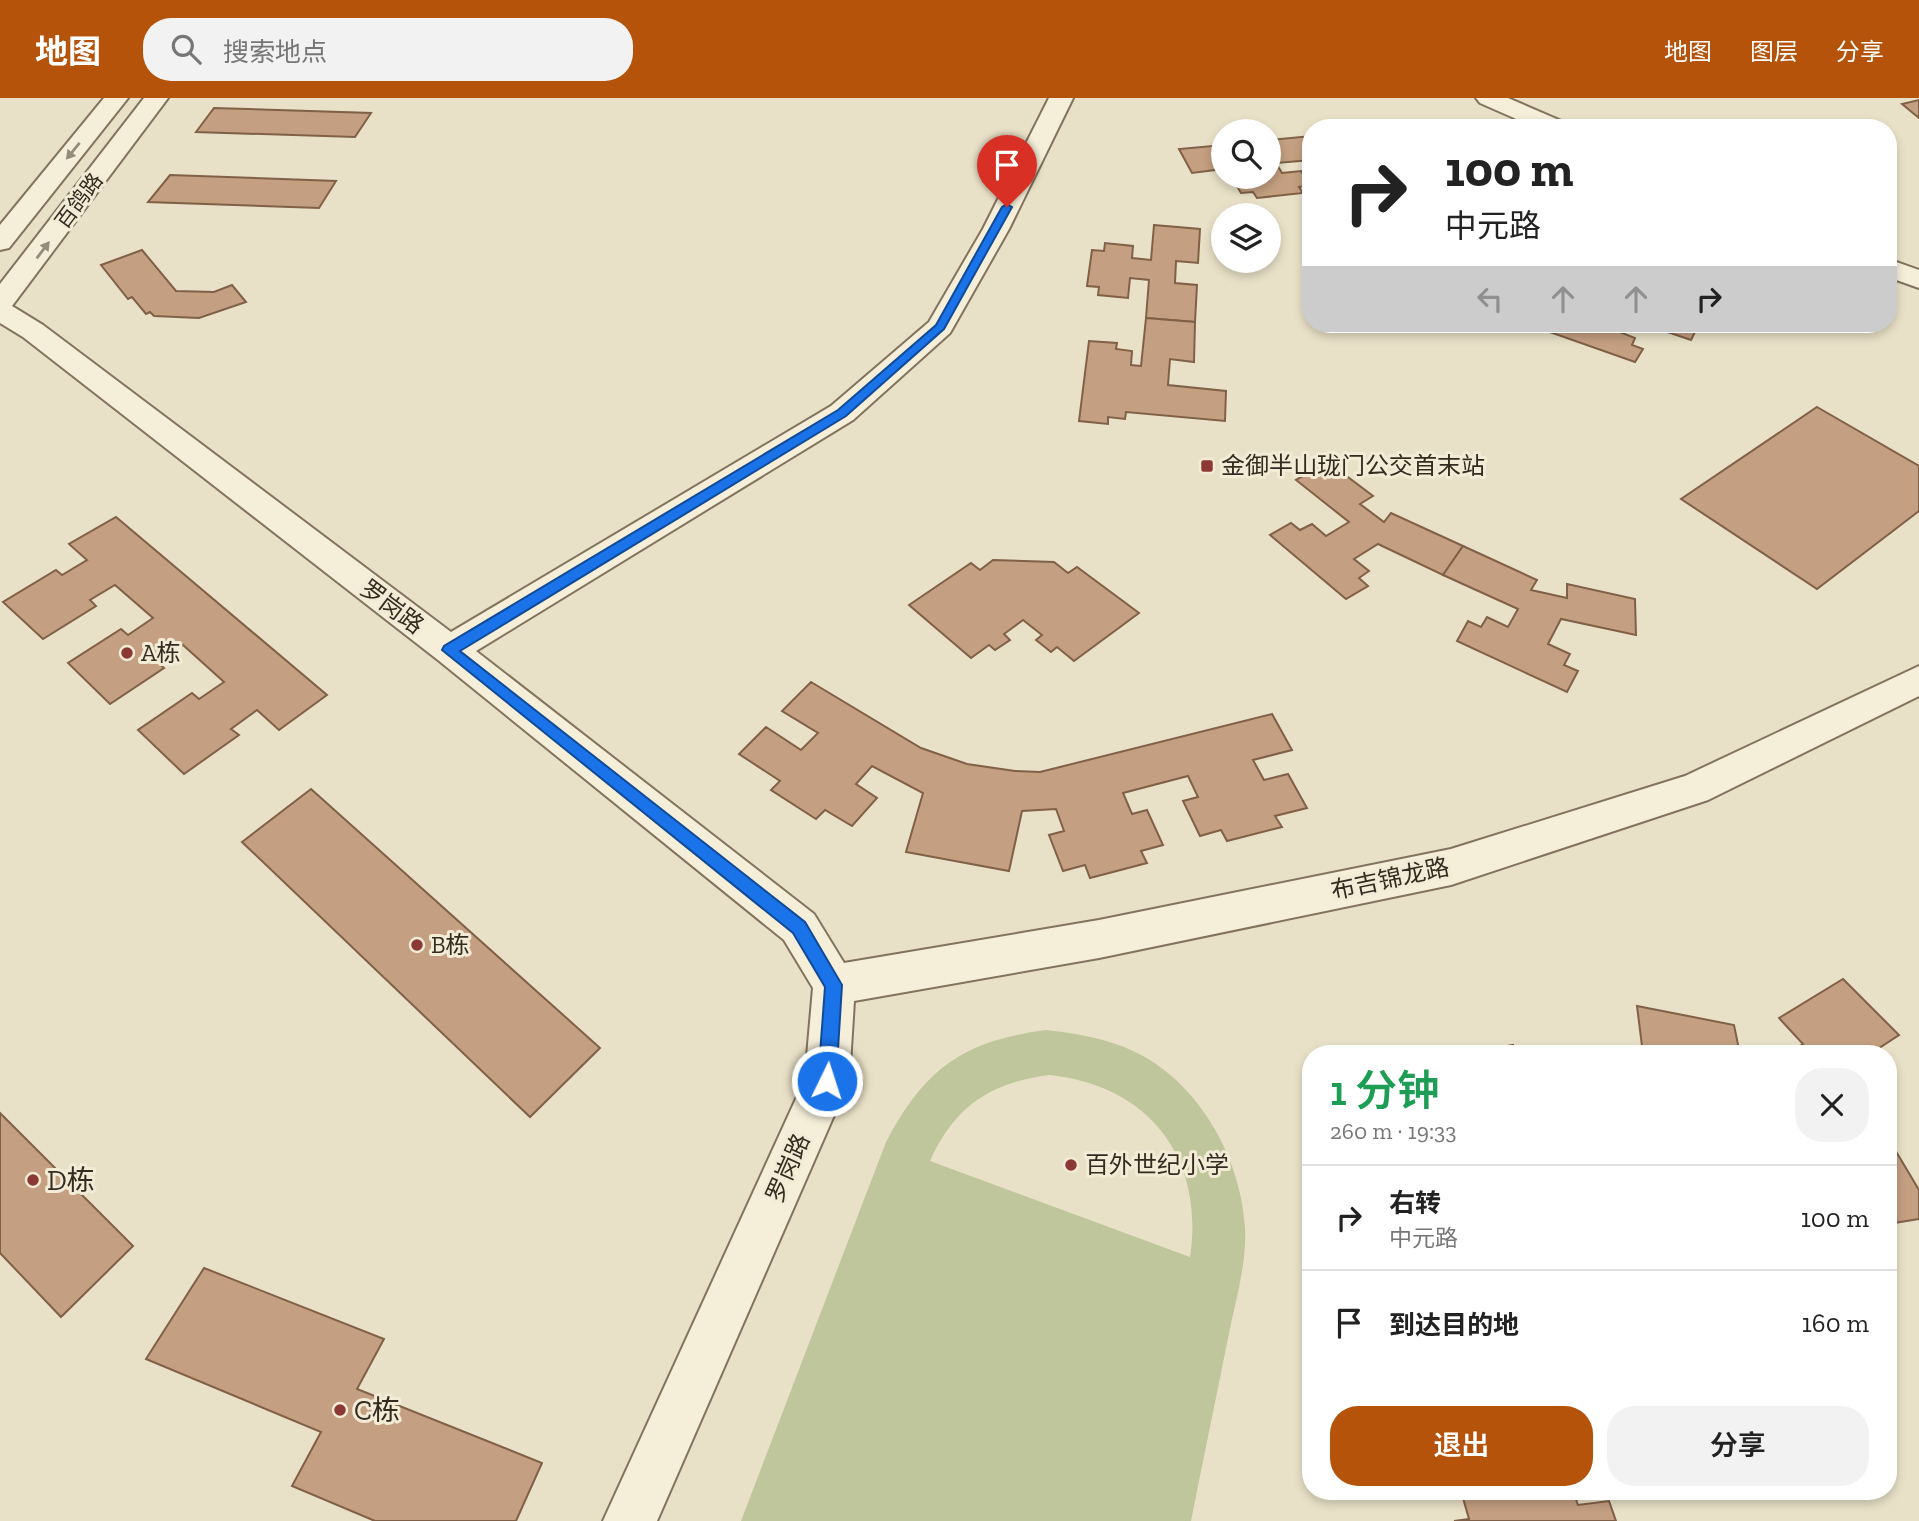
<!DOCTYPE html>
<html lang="zh">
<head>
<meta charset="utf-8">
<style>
  body { margin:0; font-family:"Zilla Slab","Noto Sans SC",serif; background:#f2f2f2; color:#222; height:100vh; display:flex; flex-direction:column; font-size:26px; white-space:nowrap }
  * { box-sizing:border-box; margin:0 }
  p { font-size:23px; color:#767676 }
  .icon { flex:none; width:38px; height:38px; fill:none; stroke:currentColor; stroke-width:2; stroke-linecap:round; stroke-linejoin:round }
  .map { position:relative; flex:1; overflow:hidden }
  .panel { position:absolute; left:1302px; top:947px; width:595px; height:455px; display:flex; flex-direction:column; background:#fff; border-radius:28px; box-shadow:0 4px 10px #0003 }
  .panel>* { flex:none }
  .guide { position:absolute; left:1302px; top:21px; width:595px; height:214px; border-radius:28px; box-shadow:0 4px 10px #0003; background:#fff; color:#222; overflow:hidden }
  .tools { position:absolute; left:1211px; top:21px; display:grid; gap:14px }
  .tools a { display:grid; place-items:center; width:70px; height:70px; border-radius:50%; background:#fff; box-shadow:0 4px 10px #0003; font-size:35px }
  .pin { position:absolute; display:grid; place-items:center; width:60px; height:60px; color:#fff; margin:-72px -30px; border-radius:50% 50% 50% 0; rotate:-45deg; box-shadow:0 0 7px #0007 }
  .pin .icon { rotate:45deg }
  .me { position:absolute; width:77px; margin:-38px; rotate:4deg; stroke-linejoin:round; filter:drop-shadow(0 0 5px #0008) }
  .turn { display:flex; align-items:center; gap:24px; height:147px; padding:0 28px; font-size:32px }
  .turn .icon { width:91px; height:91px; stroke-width:2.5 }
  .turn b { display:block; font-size:49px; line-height:60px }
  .lanes { display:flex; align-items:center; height:66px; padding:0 28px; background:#0003; justify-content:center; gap:35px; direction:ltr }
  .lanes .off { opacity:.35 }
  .round { display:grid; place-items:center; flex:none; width:74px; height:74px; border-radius:28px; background:#f2f2f2 }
  .head { display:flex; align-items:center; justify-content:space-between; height:119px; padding:0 28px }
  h1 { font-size:42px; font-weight:600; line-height:52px; color:#1e9e55 }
  .cta { display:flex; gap:14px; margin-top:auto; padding:14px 28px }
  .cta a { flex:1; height:80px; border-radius:28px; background:#b45309; color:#fff; font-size:28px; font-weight:600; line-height:80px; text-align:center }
  .cta a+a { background:#f2f2f2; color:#222 }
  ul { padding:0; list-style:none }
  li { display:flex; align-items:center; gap:21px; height:105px; padding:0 28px; border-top:2px solid #e0e0e0 }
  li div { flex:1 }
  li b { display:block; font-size:26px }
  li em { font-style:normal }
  header { display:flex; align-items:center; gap:42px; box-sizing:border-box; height:98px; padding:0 35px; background:#b45309; color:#fff }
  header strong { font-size:33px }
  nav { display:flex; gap:38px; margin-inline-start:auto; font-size:24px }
  .search { width:490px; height:63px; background:#f2f2f2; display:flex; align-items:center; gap:18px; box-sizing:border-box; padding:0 24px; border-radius:28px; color:#767676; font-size:26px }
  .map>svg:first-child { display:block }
  .green { fill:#c0c69c; fill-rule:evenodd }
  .building { fill:#c49f81; stroke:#806047; stroke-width:2 }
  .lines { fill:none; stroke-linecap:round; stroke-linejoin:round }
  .minor-casing { stroke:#83735e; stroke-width:4 }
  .minor { fill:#f5eed9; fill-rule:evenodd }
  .oneway { fill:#958c7c }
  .route { fill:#1a73e8; stroke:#114b97; stroke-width:2 }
  .poi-dot { fill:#8c3835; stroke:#f2ebd6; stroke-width:2.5 }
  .labels { text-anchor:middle; stroke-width:6; stroke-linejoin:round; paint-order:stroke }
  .far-street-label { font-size:21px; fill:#352b20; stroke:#f2ebd6 }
  .poi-label { font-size:24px; fill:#352b20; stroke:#f2ebd6; text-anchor:start }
  .street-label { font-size:24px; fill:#352b20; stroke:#f2ebd6 }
  .near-poi-label { font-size:28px; fill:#352b20; stroke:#f2ebd6; text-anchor:start }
</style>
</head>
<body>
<header>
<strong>地图</strong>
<div class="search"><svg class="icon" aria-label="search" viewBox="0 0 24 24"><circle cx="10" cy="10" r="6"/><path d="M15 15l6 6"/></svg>搜索地点</div>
<nav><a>地图</a><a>图层</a><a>分享</a></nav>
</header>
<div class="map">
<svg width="1919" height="1423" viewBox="0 0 1919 1423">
  <rect width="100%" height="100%" fill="#e9e1c7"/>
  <!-- green -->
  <path class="green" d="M1046,932C1073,935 1098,939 1124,949C1194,976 1241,1056 1245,1130C1247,1166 1235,1205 1228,1240C1216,1301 1203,1362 1191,1423H741L886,1044C925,970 963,943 1046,932ZM1049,977C1149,987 1205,1060 1190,1159L930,1063C955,1008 990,985 1049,977Z"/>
  <!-- building -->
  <g class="building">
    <polygon points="1919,2 1919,20 1902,6"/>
    <polygon points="214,10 371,15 355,39 196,34"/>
    <polygon points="1311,38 1311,62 1276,65 1282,75 1301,73 1310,87 1299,89 1303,95 1257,100 1253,94 1241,95 1232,80 1269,79 1269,42"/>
    <polygon points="1223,47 1223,71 1192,75 1179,51"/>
    <polygon points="170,77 336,83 319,110 148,104"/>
    <polygon points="1154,127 1200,131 1198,165 1176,163 1175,185 1197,187 1195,224 1146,220 1149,182 1130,180 1128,200 1098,197 1099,189 1087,188 1092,152 1104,153 1105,145 1133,148 1132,160 1151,162"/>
    <polygon points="142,152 176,193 214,194 232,187 246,204 199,220 154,218 150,214 146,216 132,199 128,201 101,167"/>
    <polygon points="1146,220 1195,224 1194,264 1170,261 1168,287 1226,293 1225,323 1126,314 1125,321 1108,319 1108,326 1079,323 1089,243 1117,245 1116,251 1132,253 1131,267 1141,268"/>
    <polygon points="1548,226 1621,226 1617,233 1635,240 1632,247 1643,251 1635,264 1544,232"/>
    <polygon points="1644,226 1699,226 1691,242"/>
    <polygon points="1817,309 1919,368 1919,413 1817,491 1681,401"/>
    <polygon points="1328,364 1373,398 1360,406 1384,424 1391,415 1463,448 1443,477 1378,446 1354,461 1369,473 1359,480 1368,488 1346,501 1270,437 1291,425 1300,432 1312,426 1326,438 1349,424 1296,382"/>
    <polygon points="116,419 327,597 279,632 257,612 231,631 239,637 184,676 138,632 192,595 199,601 224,584 183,547 158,564 164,570 110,606 68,565 121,531 128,537 153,520 115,487 90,502 96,508 43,541 3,504 56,472 62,477 87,462 69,446"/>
    <polygon points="1463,448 1537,482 1531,492 1567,500 1567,486 1635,501 1636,537 1561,521 1548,546 1570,556 1564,567 1578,573 1567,594 1457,543 1468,523 1481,529 1487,519 1508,529 1518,511 1443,477"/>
    <polygon points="993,462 1054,464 1068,475 1077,469 1139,515 1074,563 1057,549 1051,554 1036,542 1042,537 1023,522 1004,536 1010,542 995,552 989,547 971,560 909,507 971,465 980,472"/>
    <polygon points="811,584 921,650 967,666 1015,673 1040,674 1272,616 1292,652 1253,662 1264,682 1288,676 1307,710 1275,718 1282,729 1227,743 1221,732 1200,738 1183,703 1198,699 1188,678 1123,695 1132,716 1147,712 1163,747 1141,753 1147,765 1090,780 1085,767 1063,773 1049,737 1064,733 1056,711 1022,713 1009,773 906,754 923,695 872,668 856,686 877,700 852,728 825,712 816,721 771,692 780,683 739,656 766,629 801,652 818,635 782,613"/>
    <polygon points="311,691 600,950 530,1019 242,744"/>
    <polygon points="1843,881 1899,937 1870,956 1787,956 1803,946 1779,920"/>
    <polygon points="1637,908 1734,927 1740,956 1643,956"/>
    <polygon points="1513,947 1517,956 1465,956"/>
    <polygon points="0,1015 133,1148 61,1219 0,1155"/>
    <polygon points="1888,1040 1919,1092 1919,1121 1888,1126"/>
    <polygon points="204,1170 384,1241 357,1291 542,1365 516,1423 375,1423 292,1388 321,1334 146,1261"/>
    <polygon points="1461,1393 1573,1393 1578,1407 1609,1403 1616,1423 1454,1423 1469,1421"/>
  </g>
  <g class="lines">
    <!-- minor casing -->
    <g class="minor-casing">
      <g id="minor">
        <polygon points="104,0 128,0 9,150 0,152 0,127"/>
        <polygon points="144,0 168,0 12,208 43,227 451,534 831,308 929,224 983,131 1049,0 1073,0 1009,131 950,235 853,322 476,553 814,816 844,865 1099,822 1451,751 1685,678 1919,568 1919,598 1708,702 1451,787 1099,860 854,903 849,983 657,1423 603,1423 805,981 813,890 784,842 438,562 23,239 0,225 0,186"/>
        <polygon points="1476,0 1508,0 1566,25 1570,30 1537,30 1480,5"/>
        <polygon points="1888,161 1919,172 1919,190 1888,179"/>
      </g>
    </g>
    <!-- minor -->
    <use href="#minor" class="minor"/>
  </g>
  <!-- one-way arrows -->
  <defs><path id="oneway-solid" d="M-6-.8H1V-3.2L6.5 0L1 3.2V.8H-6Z" transform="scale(1.75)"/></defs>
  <g class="oneway">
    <use href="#oneway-solid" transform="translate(73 53) rotate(129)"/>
    <use href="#oneway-solid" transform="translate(43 152) rotate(-53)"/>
  </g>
  <!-- route -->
  <polygon class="route" points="1007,106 1012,109 944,231 846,318 460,553 805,824 842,887 836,983 833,990 827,992 820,990 818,983 825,889 793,835 442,552 444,548 838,312 936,227 1002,109"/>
  <!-- markers -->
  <g class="poi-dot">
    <rect x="1200" y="361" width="14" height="14" rx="3.5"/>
    <circle cx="127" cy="555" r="7"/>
    <circle cx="417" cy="847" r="7"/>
    <circle cx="1071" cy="1067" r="7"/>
    <circle cx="33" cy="1082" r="7"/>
    <circle cx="340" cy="1312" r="7"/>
  </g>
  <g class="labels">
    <!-- far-street labels -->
    <g class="far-street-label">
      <text transform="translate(79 103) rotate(-53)" y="7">百鸽路</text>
    </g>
    <!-- poi labels -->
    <g class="poi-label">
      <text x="1221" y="376">金御半山珑门公交首末站</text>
      <text x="141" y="563">A栋</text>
      <text x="431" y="855">B栋</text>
      <text x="1085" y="1075">百外世纪小学</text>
    </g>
    <!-- street labels -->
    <g class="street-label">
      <text transform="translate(392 509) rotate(37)" y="8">罗岗路</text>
      <text transform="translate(1390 781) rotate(-12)" y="8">布吉锦龙路</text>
      <text transform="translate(788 1070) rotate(-66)" y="8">罗岗路</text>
    </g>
    <!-- near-poi labels -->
    <g class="near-poi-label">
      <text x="47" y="1092">D栋</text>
      <text x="354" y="1322">C栋</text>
    </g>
  </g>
</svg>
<div class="tools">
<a><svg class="icon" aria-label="search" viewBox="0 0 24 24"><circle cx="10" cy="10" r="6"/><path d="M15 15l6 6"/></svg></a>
<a><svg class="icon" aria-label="layers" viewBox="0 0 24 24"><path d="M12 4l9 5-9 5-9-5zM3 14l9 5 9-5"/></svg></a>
</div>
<div class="pin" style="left:1007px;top:109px;background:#d93025"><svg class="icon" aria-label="arrive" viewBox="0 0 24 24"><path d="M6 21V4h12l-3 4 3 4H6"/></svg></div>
<svg class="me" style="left:827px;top:983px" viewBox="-20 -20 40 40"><circle r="17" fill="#1a73e8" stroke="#fff" stroke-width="3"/><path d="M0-11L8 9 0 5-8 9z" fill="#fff"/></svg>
<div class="guide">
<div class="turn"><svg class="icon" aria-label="right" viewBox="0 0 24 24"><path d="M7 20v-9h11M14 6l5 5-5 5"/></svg><div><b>100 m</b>中元路</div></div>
<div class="lanes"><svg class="icon off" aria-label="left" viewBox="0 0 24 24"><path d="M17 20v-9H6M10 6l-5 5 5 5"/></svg><svg class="icon off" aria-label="ahead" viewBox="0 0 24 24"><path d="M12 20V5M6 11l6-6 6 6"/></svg><svg class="icon off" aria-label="ahead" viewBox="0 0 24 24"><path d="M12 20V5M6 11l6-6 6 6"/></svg><svg class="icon" aria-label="right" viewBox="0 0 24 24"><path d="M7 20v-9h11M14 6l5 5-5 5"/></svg></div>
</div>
<section class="panel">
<div class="head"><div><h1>1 分钟</h1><p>260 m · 19:33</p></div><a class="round"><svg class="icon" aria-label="close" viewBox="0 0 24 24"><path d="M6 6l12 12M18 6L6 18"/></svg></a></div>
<ul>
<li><svg class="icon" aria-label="right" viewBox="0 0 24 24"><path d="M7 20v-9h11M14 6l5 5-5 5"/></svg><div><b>右转</b><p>中元路</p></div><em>100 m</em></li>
<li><svg class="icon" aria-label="arrive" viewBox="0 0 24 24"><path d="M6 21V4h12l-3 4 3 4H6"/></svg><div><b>到达目的地</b></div><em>160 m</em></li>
</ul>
<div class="cta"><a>退出</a><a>分享</a></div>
</section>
</div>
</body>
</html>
